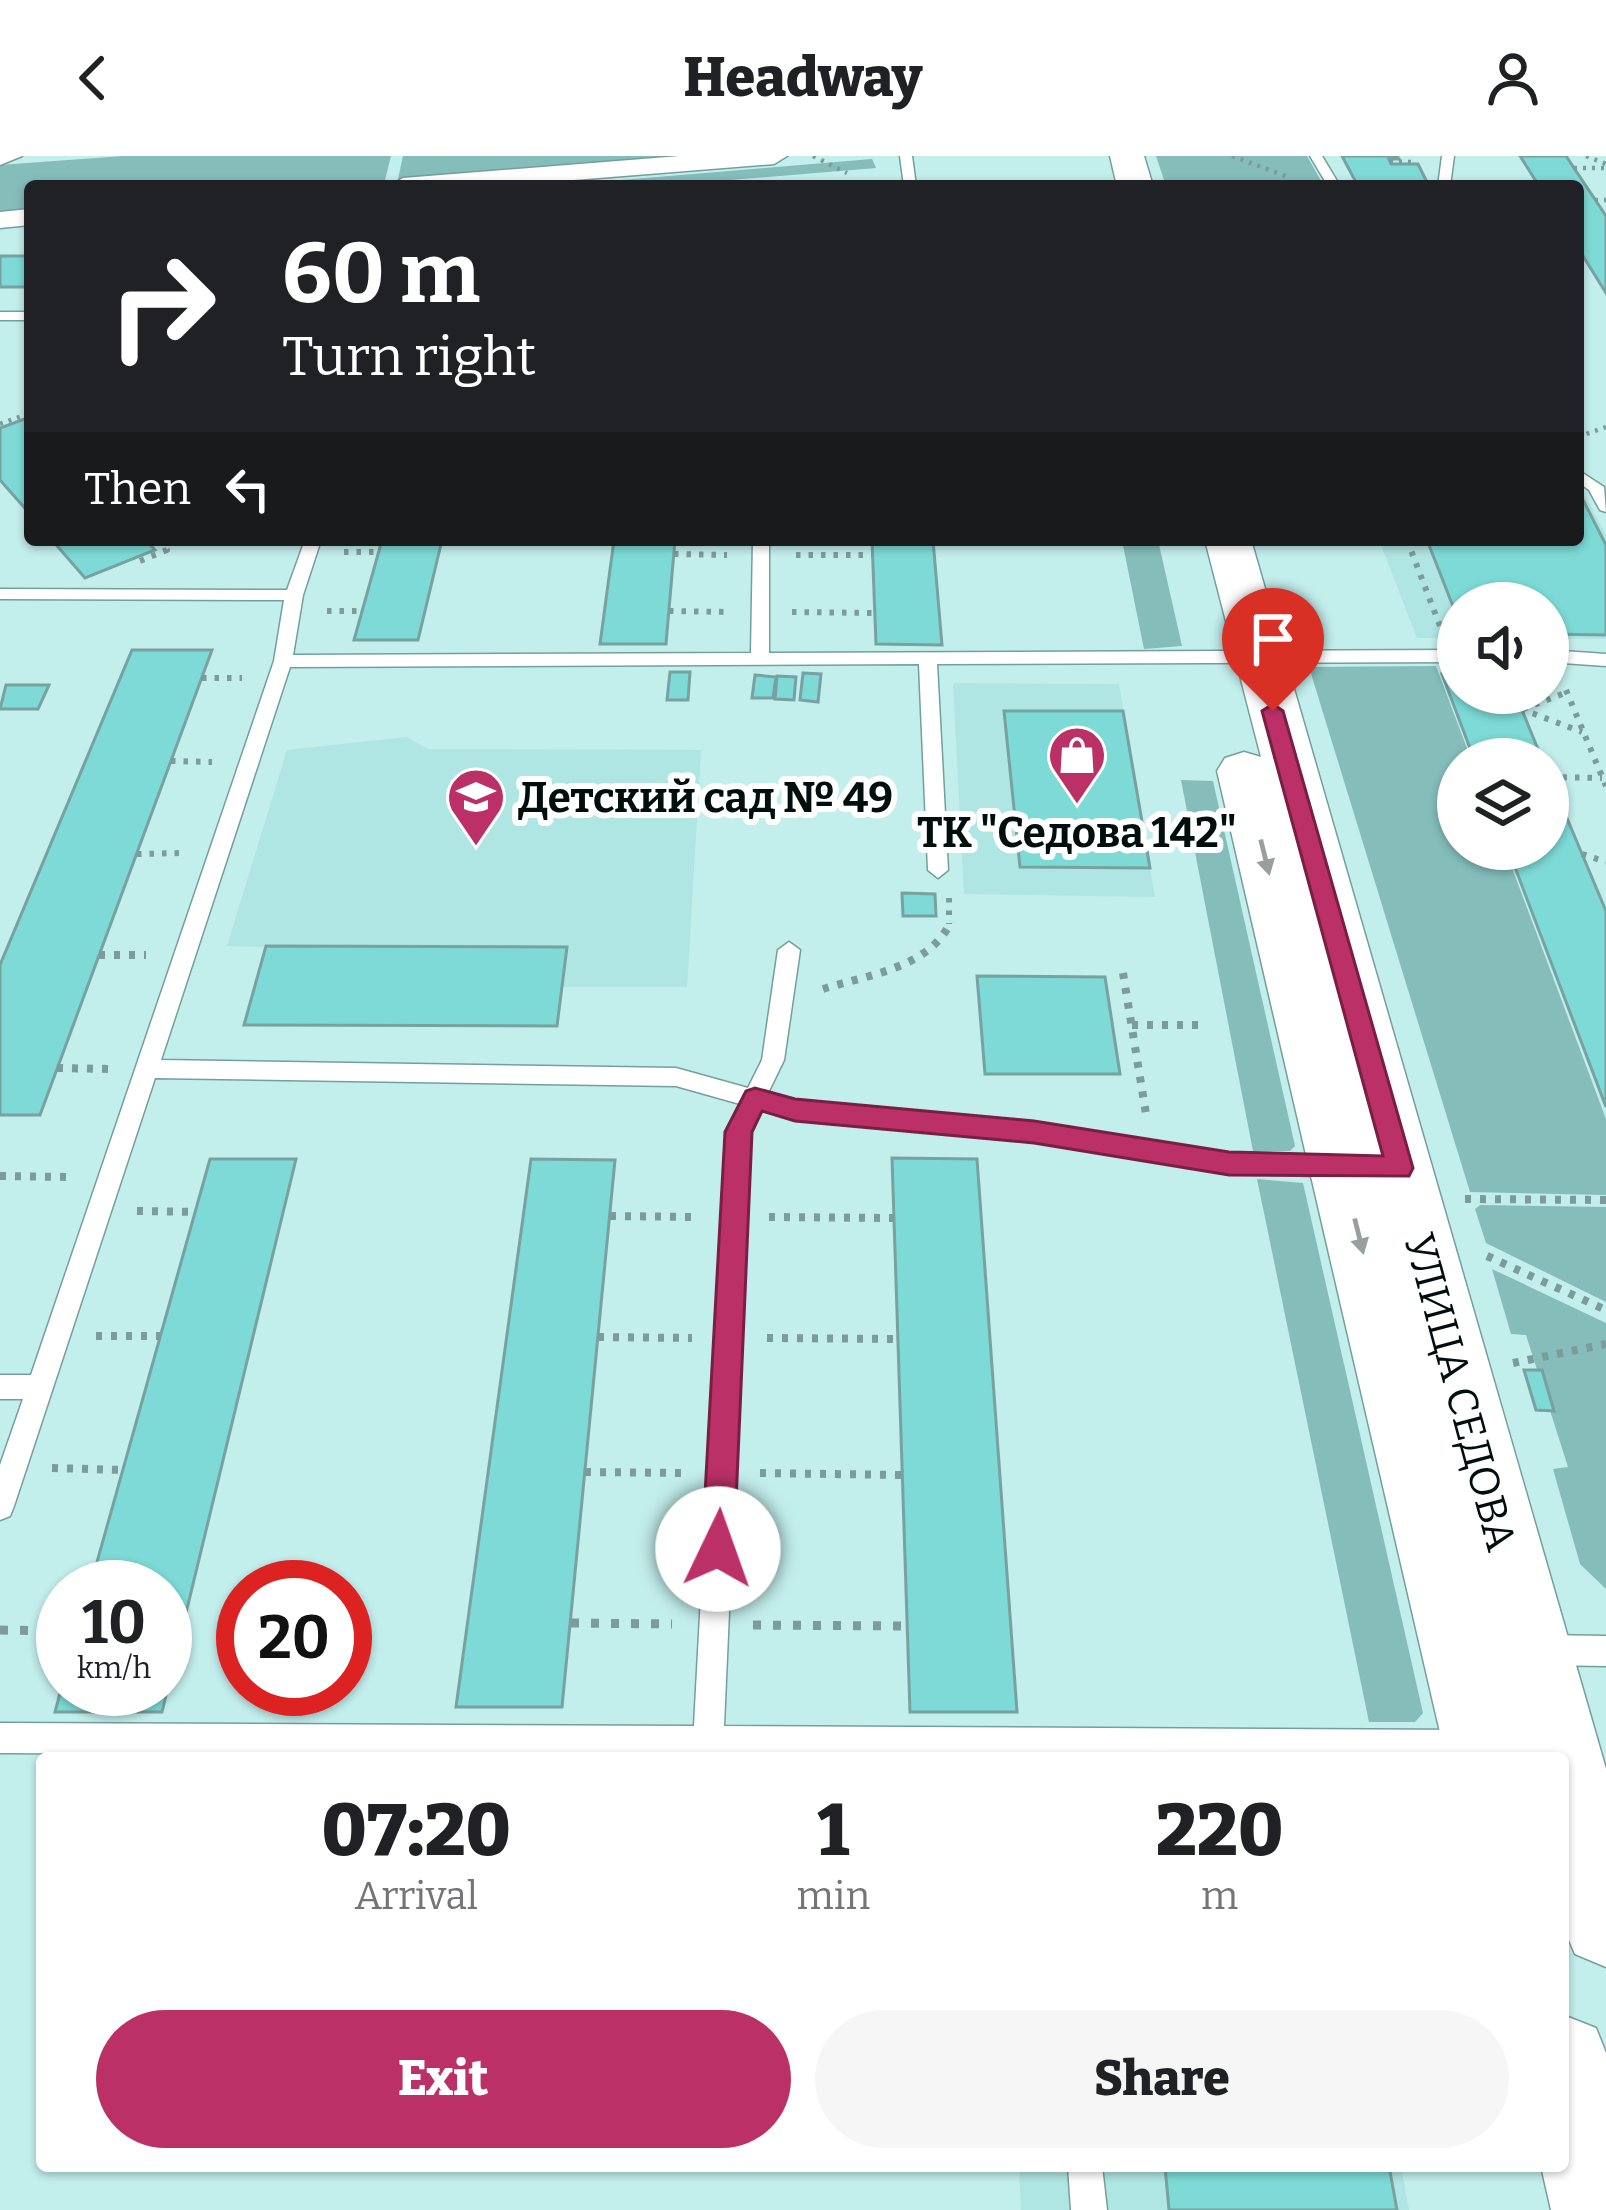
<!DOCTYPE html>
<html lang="en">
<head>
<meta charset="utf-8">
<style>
  body { margin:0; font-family:Bitter,serif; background:#f6f6f6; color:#202124; height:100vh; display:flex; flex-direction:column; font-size:45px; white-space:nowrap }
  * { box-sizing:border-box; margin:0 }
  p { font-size:39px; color:#757577 }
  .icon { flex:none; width:66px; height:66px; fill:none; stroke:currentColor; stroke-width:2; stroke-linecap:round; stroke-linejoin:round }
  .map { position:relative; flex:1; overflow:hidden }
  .drawer { position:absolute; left:36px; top:1596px; width:1533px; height:420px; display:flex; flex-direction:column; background:#fff; border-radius:12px; box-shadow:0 3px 9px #0004 }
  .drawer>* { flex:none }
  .top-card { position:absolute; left:24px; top:24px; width:1560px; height:366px; border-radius:12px; box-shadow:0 3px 9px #0004; background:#202124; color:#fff; overflow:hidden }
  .buttons { position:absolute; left:1437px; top:426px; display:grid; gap:24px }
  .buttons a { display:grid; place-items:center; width:132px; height:132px; border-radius:50%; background:#fff; box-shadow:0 3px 9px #0004; font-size:60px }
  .speed { position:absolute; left:36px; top:1404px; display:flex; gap:24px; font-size:60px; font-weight:700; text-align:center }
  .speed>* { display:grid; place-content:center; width:156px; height:156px; border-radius:50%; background:#fff; box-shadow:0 3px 9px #0004; line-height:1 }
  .speed small { font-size:30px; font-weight:400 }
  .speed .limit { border:18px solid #d22; background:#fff; color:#111 }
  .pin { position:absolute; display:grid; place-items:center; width:102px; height:102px; color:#fff; margin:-123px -51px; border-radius:50% 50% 50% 0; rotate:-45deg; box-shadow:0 0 12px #0007 }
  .pin .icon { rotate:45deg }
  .me { position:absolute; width:132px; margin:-66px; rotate:3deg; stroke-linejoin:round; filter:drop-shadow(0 0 9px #0008) }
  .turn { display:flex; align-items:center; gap:42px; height:252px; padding:0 60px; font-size:54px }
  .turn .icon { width:156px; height:156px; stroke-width:2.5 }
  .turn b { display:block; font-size:84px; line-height:102px }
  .then { display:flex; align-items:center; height:114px; padding:0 60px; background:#0003; gap:24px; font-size:45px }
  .eta { display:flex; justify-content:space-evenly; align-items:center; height:204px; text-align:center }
  .eta b { font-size:72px; font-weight:800; line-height:84px }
  .cta { display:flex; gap:24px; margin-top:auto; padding:24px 60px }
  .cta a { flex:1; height:138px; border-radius:72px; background:#bc3068; color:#fff; font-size:48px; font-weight:800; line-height:138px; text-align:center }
  .cta a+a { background:#f6f6f6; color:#202124 }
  header { display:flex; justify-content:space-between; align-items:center; height:156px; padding:0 60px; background:#fff; font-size:54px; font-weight:800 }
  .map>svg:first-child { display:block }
  .built { fill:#afe5e2 }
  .green { fill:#84bdba }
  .building { fill:#7ddad6; stroke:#78a2a0; stroke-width:3 }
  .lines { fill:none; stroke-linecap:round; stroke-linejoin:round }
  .lane-casing { stroke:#759f9c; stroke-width:3 }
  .street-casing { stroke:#759f9c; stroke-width:3 }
  .secondary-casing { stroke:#759f9c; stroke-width:3 }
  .path-far3 { stroke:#7c9c9b; stroke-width:4.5; stroke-dasharray:3 6; stroke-linecap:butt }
  .path-far2 { stroke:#7c9c9b; stroke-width:6; stroke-dasharray:4.5 8; stroke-linecap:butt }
  .path-far1 { stroke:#7c9c9b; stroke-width:8; stroke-dasharray:6 9; stroke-linecap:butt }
  .path { stroke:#7c9c9b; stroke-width:9; stroke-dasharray:8 12; stroke-linecap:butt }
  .lane { fill:#fff; fill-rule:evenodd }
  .street { fill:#fff; fill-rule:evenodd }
  .secondary { fill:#fff; fill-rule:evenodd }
  .oneway { fill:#999f9f }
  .route { fill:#bc3068; stroke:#7a1f44; stroke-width:3 }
  .labels { text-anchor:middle; stroke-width:12; stroke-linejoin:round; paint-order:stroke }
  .poi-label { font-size:42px; font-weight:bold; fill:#010e0e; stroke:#fff; text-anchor:start }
  .street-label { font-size:42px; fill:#010e0e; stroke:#fff }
</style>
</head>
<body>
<header><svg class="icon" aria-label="back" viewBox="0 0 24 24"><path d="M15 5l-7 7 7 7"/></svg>Headway<svg class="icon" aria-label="person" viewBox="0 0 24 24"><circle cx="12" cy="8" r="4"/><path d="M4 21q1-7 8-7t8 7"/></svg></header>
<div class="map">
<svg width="1606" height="2054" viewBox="0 0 1606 2054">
  <rect width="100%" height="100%" fill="#c2eeec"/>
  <!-- built -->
  <g class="built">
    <polygon points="1578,326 1606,379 1606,483 1548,483 1548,447 1458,447 1458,482 1417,482 1379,384 1578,384"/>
    <polygon points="953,527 1119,528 1155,741 964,738"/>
    <polygon points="407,581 428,593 701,594 687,831 562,831 557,870 244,869 266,791 227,790 287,594"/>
    <polygon points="1019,2010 1401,2010 1409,2054 1021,2054"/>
  </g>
  <!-- green -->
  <g class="green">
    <polygon points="123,0 391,0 385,24 313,30 30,30 30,53 0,55 0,9"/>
    <polygon points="403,0 687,0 398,23"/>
    <polygon points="1156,0 1307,0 1324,30 1166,30"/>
    <polygon points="872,3 876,12 658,30 550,30"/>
    <polygon points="1122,384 1158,384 1182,490 1144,493"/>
    <polygon points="1436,510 1471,603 1458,603 1458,693 1505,693 1606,963 1606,1039 1470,1036 1309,511"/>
    <polygon points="1181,624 1213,625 1295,990 1290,995 1253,995"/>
    <polygon points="1257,1023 1303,1027 1423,1557 1415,1566 1369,1566"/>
    <polygon points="1480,1049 1606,1051 1606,1146 1486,1087 1475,1053"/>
    <polygon points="1492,1113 1606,1167 1606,1433 1580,1408 1553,1313 1568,1311 1526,1179 1511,1178"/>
  </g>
  <!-- building -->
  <g class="building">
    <polygon points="1342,0 1397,0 1399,3 1389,3 1391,8 1418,8 1429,30 1358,30"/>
    <polygon points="1520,0 1566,0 1606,60 1606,137 1578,92 1578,30 1539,30"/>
    <rect x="0" y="100" width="30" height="31"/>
    <polygon points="30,261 30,358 0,324 0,272"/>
    <polygon points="1578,334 1606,389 1606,479 1548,478 1548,447 1458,447 1458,463 1427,384 1578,384"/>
    <polygon points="52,384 146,384 155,394 85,422"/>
    <polygon points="382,384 442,384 418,484 354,484"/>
    <polygon points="614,384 675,384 666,488 600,488"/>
    <polygon points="872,384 933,384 942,489 876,488"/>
    <polygon points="132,494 212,494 40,959 0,959 0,809"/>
    <polygon points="670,516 690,516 688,544 667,544"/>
    <polygon points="803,517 821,518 818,546 800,544"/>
    <polygon points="1442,518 1458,518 1458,537 1515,537 1542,603 1474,603"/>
    <polygon points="755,519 776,521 773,542 752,542"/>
    <polygon points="777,520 796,521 794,544 775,543"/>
    <polygon points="6,529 49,529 38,553 0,553"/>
    <polygon points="1004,555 1123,555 1150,712 1020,711"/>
    <polygon points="1548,617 1606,755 1606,951 1508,693 1548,693"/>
    <polygon points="902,737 935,738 936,760 903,760"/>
    <polygon points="266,790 567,791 557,870 244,869"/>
    <polygon points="977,820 1105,821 1120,918 985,918"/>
    <polygon points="892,1002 977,1003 1017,1556 910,1556"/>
    <polygon points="210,1003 296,1003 162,1556 55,1556 63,1526 63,1533 165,1533 165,1431 90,1431"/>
    <polygon points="531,1003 615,1004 562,1551 456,1551"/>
    <polygon points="1524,1214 1542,1214 1554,1255 1536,1254"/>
    <polygon points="1165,2010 1389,2010 1397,2054 1169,2054"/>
  </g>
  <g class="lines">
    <!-- lane casing -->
    <g class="lane-casing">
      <g id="lane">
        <polygon points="900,0 912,0 916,30 904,30"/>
        <polygon points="1310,0 1322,0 1340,30 1328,30"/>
        <polygon points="1442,0 1454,0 1450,30 1438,30"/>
        <rect x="0" y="156" width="30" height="8"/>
        <polygon points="1578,314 1604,331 1606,356 1600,354 1589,334 1578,326"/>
        <polygon points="305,384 321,384 303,439 293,499 751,497 753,384 769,384 769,497 1458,494 1458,506 937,508 948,714 938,722 928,714 919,508 290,511 161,904 676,912 748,932 762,904 778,794 789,786 800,794 784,904 768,937 795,944 1034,966 1229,997 1345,1004 1349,1011 1345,1018 1337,1021 1229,1017 1034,986 795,964 760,954 750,976 724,1570 1474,1574 1485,1578 1489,1589 1485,1600 1028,1602 0,1597 0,1567 694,1570 726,976 740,948 676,930 155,922 14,1350 10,1360 0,1364 0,1309 23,1243 0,1243 0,1219 31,1219 274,505 284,444 0,443 0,433 287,434"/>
        <polygon points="1548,494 1606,498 1606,510 1548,506"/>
        <polygon points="1542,1479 1606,1480 1606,1510 1542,1509 1532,1504 1527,1494 1532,1484"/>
        <polygon points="1068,2010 1102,2010 1107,2054 1071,2054"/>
      </g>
    </g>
    <!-- street casing -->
    <g class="street-casing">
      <g id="street">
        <polygon points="0,0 22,0 0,9"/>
        <polygon points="680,0 787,0 774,8 498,30 390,30 403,22"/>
        <polygon points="30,53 30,69 0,72 0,56"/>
      </g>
    </g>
    <!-- secondary casing -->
    <g class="secondary-casing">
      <g id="secondary">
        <polygon points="1110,0 1144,0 1153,30 1117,30"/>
        <polygon points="1205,384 1251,384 1606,1613 1606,1811 1575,1798 1563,1770 1563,1602 1446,1602 1217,615 1225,602 1244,596 1261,601"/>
        <polygon points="1563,1859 1596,1872 1606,1897 1606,2054 1551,2054 1541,2010 1563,2010"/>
      </g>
    </g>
    <!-- path-far3 -->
    <g class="path-far3">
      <polyline points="813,0 847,17"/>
      <polyline points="1232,0 1291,22"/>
      <polyline points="1586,0 1606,8"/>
      <polyline points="1390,6 1415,6"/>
      <polyline points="1574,12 1606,12"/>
      <polyline points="1595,44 1606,44"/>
      <polyline points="0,268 30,257"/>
      <polyline points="1578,281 1606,271"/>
    </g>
    <!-- path-far2 -->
    <g class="path-far2">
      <polyline points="1407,384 1440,470"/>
      <polyline points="344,396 378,396"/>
      <polyline points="674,398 727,399"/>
      <polyline points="796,399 872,399"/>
      <polyline points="140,405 167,394 158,384"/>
      <polyline points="327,455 362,455"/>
      <polyline points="669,455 729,456"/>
      <polyline points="792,456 875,457"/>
      <polyline points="202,522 242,522"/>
      <polyline points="1566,534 1606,630"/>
      <polyline points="1521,553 1582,576"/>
      <polyline points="1523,553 1565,537"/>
      <polyline points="171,605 212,606"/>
      <polyline points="1550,621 1602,622"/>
      <polyline points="137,698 183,697"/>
      <polyline points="1582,698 1606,706"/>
      <polyline points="949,742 949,768"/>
    </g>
    <!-- path-far1 -->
    <g class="path-far1">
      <polyline points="99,799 146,799"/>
      <polyline points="1123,817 1146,958"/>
      <path d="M823,833C867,819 931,812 951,765"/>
      <polyline points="1132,869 1202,869"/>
      <polyline points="57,912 110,913"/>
      <polyline points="0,1020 70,1021"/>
      <polyline points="1465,1043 1606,1044"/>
      <polyline points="137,1055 196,1056"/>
      <polyline points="610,1060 694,1061"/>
      <polyline points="769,1061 894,1062"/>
      <polyline points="1487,1100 1606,1154"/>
      <polyline points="96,1180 160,1180"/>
      <polyline points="598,1181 692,1182"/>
      <polyline points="767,1182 898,1183"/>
      <polyline points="1513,1207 1606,1188"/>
      <polyline points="52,1312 123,1314"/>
      <polyline points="585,1316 685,1317"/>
      <polyline points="760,1317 902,1319"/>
    </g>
    <!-- path -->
    <g class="path">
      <polyline points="571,1467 672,1468"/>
      <polyline points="753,1469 907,1470"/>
      <polyline points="0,1474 63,1475"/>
    </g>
    <!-- lane -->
    <use href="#lane" class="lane"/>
    <!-- street -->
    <use href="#street" class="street"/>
    <!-- secondary -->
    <use href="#secondary" class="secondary"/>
  </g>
  <!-- one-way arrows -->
  <defs><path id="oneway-solid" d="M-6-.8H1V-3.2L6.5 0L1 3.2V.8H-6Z" transform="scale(3)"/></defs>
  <g class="oneway">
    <use href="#oneway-solid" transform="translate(1265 701) rotate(76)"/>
    <use href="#oneway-solid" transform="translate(1359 1080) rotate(76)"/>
  </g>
  <!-- route -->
  <polygon class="route" points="1273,548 1283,555 1413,1012 1409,1020 1229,1019 1034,987 795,965 762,955 752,976 734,1393 729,1404 718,1409 706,1404 702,1393 725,976 746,935 755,932 795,943 1034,965 1229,996 1383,1000 1262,555"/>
  <!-- icons -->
  <defs>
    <g id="shop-pin" transform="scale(3)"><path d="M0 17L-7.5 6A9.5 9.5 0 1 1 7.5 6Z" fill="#bc3068" stroke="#fff"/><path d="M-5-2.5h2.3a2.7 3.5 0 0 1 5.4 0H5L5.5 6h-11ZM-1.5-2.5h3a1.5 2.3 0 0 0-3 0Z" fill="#fff"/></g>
    <g id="school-pin" transform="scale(3)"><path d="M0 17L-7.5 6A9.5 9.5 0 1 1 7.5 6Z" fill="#bc3068" stroke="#fff"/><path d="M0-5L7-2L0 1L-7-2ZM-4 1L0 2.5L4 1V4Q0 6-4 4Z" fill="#fff"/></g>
  </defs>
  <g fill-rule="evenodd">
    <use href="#shop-pin" x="1077" y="599"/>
    <use href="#school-pin" x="476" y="641"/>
  </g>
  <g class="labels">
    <!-- poi labels -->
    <g class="poi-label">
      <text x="518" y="656">Детский сад № 49</text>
      <text x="1077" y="691" text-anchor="middle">ТК "Седова 142"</text>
    </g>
    <!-- street labels -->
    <g class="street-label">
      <text transform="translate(1461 1236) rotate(75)" y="15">УЛИЦА СЕДОВА</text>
    </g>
  </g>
</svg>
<div class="buttons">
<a><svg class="icon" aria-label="sound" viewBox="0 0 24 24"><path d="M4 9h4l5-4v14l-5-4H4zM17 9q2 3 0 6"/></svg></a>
<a><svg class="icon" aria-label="layers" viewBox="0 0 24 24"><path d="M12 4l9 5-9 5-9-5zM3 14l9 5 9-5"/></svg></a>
</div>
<div class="speed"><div>10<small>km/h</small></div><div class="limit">20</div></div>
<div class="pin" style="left:1273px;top:555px;background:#d93025"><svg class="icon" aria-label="arrive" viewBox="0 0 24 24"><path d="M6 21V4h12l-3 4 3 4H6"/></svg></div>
<svg class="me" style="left:718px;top:1393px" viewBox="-20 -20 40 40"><circle r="19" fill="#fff"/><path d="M0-13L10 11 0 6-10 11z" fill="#bc3068"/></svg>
<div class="top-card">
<div class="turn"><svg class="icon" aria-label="right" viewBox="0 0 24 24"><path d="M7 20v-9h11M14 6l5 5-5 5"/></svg><div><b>60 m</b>Turn right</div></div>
<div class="then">Then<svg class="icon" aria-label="left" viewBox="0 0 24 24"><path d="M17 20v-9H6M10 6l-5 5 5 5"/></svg></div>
</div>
<section class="drawer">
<div class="eta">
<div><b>07:20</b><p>Arrival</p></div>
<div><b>1</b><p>min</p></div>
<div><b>220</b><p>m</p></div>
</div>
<div class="cta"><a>Exit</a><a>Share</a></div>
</section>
</div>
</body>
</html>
